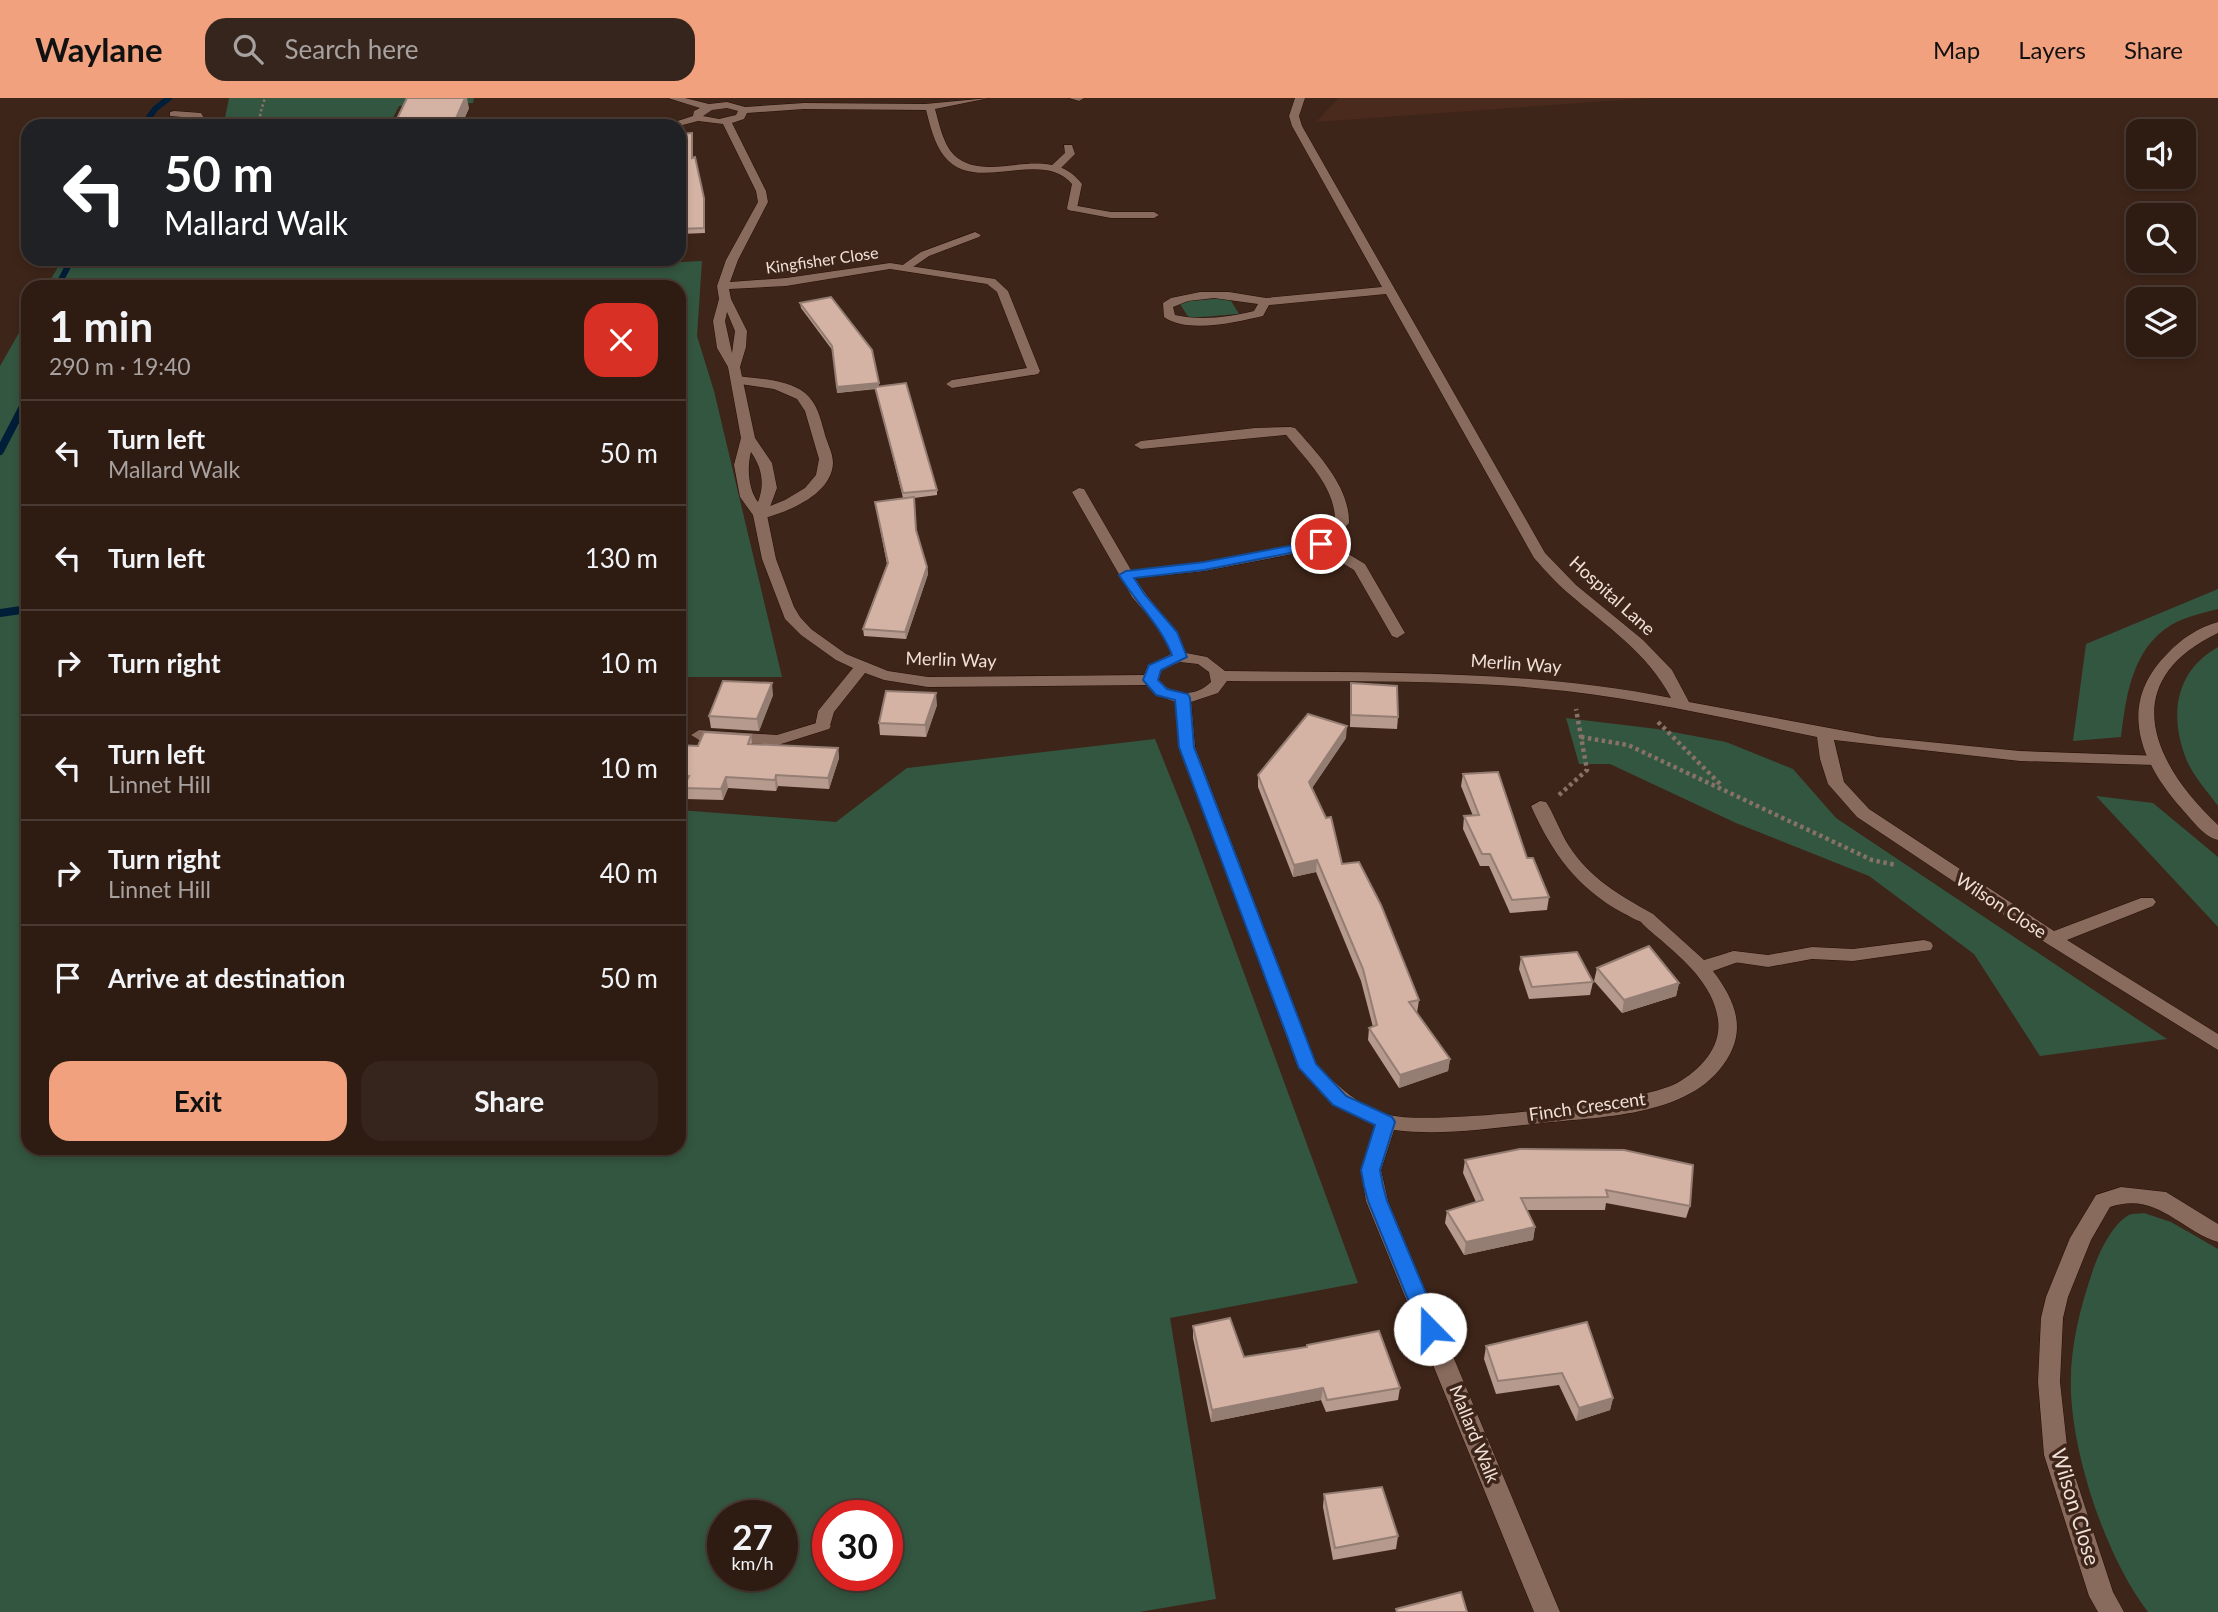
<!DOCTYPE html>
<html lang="en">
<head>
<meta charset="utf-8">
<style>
  body { margin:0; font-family:Lato,sans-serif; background:#36251c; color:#f1f3f6; height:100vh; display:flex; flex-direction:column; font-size:26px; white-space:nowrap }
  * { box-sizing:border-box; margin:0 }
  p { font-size:23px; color:#a7a1a0 }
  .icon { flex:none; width:38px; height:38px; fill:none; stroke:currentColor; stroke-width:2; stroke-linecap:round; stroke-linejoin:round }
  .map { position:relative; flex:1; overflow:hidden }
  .side { position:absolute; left:21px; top:182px; width:665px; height:875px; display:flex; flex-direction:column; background:#2e1c13; border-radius:21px; box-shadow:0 4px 10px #0003,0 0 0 2px #493a33 }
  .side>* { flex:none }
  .banner { position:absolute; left:21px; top:21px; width:665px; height:147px; border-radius:21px; box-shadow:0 4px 10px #0003,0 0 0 2px #493a33; background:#202124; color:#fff; overflow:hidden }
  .buttons { position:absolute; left:2126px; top:21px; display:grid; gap:14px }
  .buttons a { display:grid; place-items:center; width:70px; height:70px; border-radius:14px; background:#2e1c13; box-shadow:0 4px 10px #0003,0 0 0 2px #493a33; font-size:35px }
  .speed { position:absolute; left:707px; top:1402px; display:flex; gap:14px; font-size:35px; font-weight:700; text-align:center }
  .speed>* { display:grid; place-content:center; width:91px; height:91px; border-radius:50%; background:#2e1c13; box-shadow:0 4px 10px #0003,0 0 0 2px #493a33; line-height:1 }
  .speed small { font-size:18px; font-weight:400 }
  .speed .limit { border:10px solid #d22; background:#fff; color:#111 }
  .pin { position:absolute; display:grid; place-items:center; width:60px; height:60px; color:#fff; margin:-30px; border:4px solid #fff; border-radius:50%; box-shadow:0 2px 7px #0007 }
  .me { position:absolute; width:77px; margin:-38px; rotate:338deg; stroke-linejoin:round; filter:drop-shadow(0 0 5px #0008) }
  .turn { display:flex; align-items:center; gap:24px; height:147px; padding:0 28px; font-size:32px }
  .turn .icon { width:91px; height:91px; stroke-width:2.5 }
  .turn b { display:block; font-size:49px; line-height:60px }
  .round { display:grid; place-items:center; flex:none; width:74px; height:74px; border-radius:21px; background:#36251c }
  .head { display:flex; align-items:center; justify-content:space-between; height:119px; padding:0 28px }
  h1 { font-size:42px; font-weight:700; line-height:52px }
  .button { display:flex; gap:14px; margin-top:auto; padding:14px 28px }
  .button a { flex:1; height:80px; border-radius:21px; background:#f2a17e; color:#111; font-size:28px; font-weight:700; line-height:80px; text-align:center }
  .button a+a { background:#36251c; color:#f1f3f6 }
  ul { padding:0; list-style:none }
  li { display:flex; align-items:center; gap:21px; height:105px; padding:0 28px; border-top:2px solid #493a33 }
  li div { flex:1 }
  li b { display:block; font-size:26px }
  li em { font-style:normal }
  header { display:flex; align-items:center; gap:42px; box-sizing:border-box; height:98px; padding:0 35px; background:#f2a17e; color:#111 }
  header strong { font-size:33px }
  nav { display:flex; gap:38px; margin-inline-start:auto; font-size:24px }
  .search { width:490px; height:63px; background:#36251c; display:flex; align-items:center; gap:18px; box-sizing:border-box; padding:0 24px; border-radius:21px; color:#a7a1a0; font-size:26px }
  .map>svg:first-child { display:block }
  .built { fill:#4a2a1c }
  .green { fill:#335640; fill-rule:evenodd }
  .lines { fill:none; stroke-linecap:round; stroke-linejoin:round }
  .stream-far1 { stroke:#001e38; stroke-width:6 }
  .stream { stroke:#001e38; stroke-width:8 }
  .lane-casing { stroke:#240d04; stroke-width:1 }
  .street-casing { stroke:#240d04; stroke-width:1 }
  .secondary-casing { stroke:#240d04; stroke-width:1 }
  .path-far1 { stroke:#877267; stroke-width:2.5; stroke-dasharray:2.5 2.5; stroke-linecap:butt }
  .path { stroke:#877267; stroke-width:4.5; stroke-dasharray:3.5 3.5; stroke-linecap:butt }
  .lane { fill:#896b5d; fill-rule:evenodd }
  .street { fill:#896b5d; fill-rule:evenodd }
  .secondary { fill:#896b5d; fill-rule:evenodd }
  .wall { fill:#b69a8d }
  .shaded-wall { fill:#947d73 }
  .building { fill:#d4b3a4; stroke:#947d73; stroke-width:2 }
  .route { fill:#1a73e8; stroke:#114b97; stroke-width:2 }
  .labels { text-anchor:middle; stroke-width:7; stroke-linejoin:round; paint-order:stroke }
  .far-street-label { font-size:16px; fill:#f1e0d8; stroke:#3e2519 }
  .street-label { font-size:18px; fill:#f1e0d8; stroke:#3e2519 }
  .near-street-label { font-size:21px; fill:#f1e0d8; stroke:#3e2519 }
</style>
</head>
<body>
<header>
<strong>Waylane</strong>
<div class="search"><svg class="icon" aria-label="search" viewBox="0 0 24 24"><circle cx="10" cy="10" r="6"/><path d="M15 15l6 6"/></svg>Search here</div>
<nav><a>Map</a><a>Layers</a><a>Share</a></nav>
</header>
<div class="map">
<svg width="2218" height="1514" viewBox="0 0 2218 1514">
  <rect width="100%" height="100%" fill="#3e2519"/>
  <!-- built -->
  <polygon class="built" points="1339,0 1651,0 1316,24"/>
  <!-- green -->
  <g class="green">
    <polygon points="229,0 474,0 473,5 399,8 389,28 227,28 225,20"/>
    <polygon points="63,161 600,161 600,168 702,163 697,238 714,293 782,579 679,579 679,189 46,189"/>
    <polygon points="1227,200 1231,203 1239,216 1189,220 1180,206 1188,203"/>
    <path d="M28,219V1050H679V712L836,724L907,670L1155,641L1191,731L1358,1185L1170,1220L1216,1501L1139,1514H0V268ZM723,1418H782V1477H723ZM828,1418H887V1477H828Z"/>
    <path d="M2218,491V511C2203,515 2184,519 2171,527C2132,551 2126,598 2121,639L2073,643L2086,546Z"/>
    <path d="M2218,549V708C2208,694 2194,679 2187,663C2169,619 2174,574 2218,549Z"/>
    <polygon points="1566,620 1657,631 1726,644 1793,671 1836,720 2167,941 2040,958 1974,856 1869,778 1736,725 1610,666 1579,666"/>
    <polygon points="2096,698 2153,705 2218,759 2218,829"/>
    <path d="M2144,1115L2171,1124L2218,1151V1514H2148C2107,1461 2074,1362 2071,1295C2069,1255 2079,1213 2092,1175C2098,1157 2111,1127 2129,1117C2132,1115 2140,1116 2144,1115Z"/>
  </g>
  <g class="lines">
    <!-- stream-far1 -->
    <g class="stream-far1">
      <polyline points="143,28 155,11 169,0"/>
      <polyline points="57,189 72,161"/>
    </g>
    <!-- stream -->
    <g class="stream">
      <polyline points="0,353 28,299"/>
      <polyline points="0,515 28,511"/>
    </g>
    <!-- lane casing -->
    <g class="lane-casing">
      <g id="lane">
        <polygon points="1069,0 1084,0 1079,3"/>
        <polygon points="174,13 201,15 209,28 199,28 194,20 170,18 170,14"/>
        <polygon points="1064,47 1072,47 1075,56 1058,73 1050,73 1050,69 1065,55"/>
        <polygon points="1072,107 1111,114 1154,114 1159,117 1154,120 1111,120 1068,112 1067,110"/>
        <polygon points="975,134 981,137 979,139 929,158 910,171 900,169 921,154"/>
        <polygon points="1034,269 1040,273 1038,276 952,290 946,286 952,282"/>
        <path d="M737,278C759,281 787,281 805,295C817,305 820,319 824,333C826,343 833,354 833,365C832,397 786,415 760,421L753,417L755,414L785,402L805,390L816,377L819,361L805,313L797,301L774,291L733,285V279Z"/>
        <polygon points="1290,329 1297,333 1295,336 1141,351 1134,347 1141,343 1255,330"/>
        <polygon points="823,623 831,628 829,631 778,647 699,642 691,637 699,632 777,637"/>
        <path d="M1540,703L1546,704C1555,718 1560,734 1569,748C1589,780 1621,798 1653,816L1656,820L1653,824C1642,827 1633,820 1623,815C1577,790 1552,755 1531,708Z"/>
        <polygon points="1924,842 1931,844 1933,848 1931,852 1853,863 1812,861 1768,869 1727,863 1725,859 1727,855 1734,853 1768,857 1812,849 1853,851"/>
      </g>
    </g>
    <!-- street casing -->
    <g class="street-casing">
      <g id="street">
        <path d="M668,0H685L709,6L727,4L745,9L804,5L925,6L989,0L935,11C939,25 943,46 954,57C988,89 1048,41 1082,86L1077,110L1072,113L1067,110L1072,86C1041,49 975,98 944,58C934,45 930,27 926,12L804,11L747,15L744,21L732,25L766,93L768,104L738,162L730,184L786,180L890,165L995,181L1008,193L1040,273L1034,277L1028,273L997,194L987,186L890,171L786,188L729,191L731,201L747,233L746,249L740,269L755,340L772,365L777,390L767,417L776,461L794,509L800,519L811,531L846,556L888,573L928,579L1144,577L1148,567L1171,556L1163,535L1132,499L1072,394L1079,390L1084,391L1131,472L1204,465L1316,443L1335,424C1336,388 1304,360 1283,333L1290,329L1295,330C1318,356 1350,389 1349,425L1330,445L1365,466L1405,535L1397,540L1392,538L1354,472L1319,451L1204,473L1135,480C1153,509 1173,523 1186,555L1207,559L1225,573C1374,575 1524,571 1671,600C1648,555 1606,528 1568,495C1556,485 1545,472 1534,460L1386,196L1269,207L1263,218C1237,224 1187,236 1164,219L1163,205L1171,200L1200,194H1229L1266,200L1382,189L1292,28L1289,18L1295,0H1305L1299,18L1302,28L1545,455L1576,487L1643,542L1672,572L1689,604L1878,639L2020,653L2162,658L2164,662L2156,667L2020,663L1834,642L1844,684L1869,711L2054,833L2141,800H2153L2156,804L2153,808L2067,842L2218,936V952L2046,845L1857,719L1828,686L1820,661L1817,639C1734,622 1651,603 1566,593C1454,580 1339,584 1227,583L1218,595L1191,604L1195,649L1317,967C1338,988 1359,1009 1390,1017C1431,1028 1634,1005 1673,987C1697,975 1722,951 1718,922C1714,888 1685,863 1661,842C1653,835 1644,829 1638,820L1641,816H1653L1704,862L1734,853L1741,855L1743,859L1741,863L1713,873C1732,898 1746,926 1730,956C1697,1019 1604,1018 1543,1025C1493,1030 1443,1038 1394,1032L1381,1072L1388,1103L1560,1514H1534L1366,1103L1361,1072L1375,1027L1332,1007L1298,970L1179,649L1175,604L1159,598L1147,587L928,589L884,582L865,575L834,614L829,631H817L815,628L818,613L853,570L836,562L801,537L785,521L762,461L753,417L740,399L734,367L741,340L728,269L717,250L713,223L719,201L717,188L726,162L758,104L756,93L723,26L698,23L679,28H662L693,18L694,13L700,10ZM727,10L738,13L736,17L719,21L703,18L712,12ZM1214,200L1258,206L1254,213C1229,219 1201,223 1175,217L1173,209L1188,203ZM727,214L735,233L732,255L725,223ZM751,354C762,370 765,386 758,404C748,391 747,369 751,354ZM1180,564L1198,566L1209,574L1211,584C1196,599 1173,599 1159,582L1161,572Z"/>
        <path d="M2121,1089L2166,1094L2218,1126V1144C2179,1132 2157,1093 2110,1109L2091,1142L2068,1199L2063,1220L2060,1284L2068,1357L2113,1494L2124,1514H2098L2089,1498L2044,1357L2038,1284L2041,1220L2046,1199L2070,1140L2096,1097Z"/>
      </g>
    </g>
    <!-- secondary casing -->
    <g class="secondary-casing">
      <path id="secondary" d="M2218,524V535C2115,584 2153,666 2218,727V742C2204,739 2192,722 2182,711C2140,664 2116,606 2168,555C2181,541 2199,529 2218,524Z"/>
    </g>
    <!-- path-far1 -->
    <polyline class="path-far1" points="263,28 260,16 265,0"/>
    <!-- path -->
    <g class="path">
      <polyline points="1658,624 1721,687"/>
      <polyline points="1581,639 1628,647 1872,762 1896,767"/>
      <polyline points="1559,697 1587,672 1576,611"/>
    </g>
    <!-- lane -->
    <use href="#lane" class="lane"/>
    <!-- street -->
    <use href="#street" class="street"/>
    <!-- secondary -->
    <use href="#secondary" class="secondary"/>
  </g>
  <!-- wall -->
  <g class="wall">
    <polygon points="469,10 461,28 394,28 394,27"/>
    <polygon points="692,35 692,60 704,105 705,135 680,136 680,131"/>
    <polygon points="800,205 879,288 937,392 937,397 914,400 916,432 927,469 928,476 906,541 864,538 863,531 887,466 875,404 903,400 876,291 837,295 833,253 801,210"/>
    <polygon points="1351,585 1398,619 1397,631 1350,629"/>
    <polygon points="773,597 759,633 711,630 709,618"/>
    <polygon points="937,607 926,639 880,637 879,625"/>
    <polygon points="751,637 752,646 838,650 839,660 829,691 778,688 776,693 728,690 723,702 685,701 683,690 684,688 679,688 679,647 698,648"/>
    <polygon points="1346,640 1312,690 1342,766 1419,902 1417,915 1450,961 1448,973 1399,990 1368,942 1369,930 1373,929 1361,883 1316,774 1293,779 1258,689 1258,677"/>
    <polygon points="1463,676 1527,760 1549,799 1547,812 1510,815 1489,768 1480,768 1463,731 1464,718 1473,718 1461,688"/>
    <polygon points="1521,859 1593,884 1590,897 1529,901 1519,871"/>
    <polygon points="1597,870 1679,885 1676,898 1622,915 1594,883"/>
    <polygon points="1465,1062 1690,1108 1686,1120 1606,1105 1605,1112 1527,1112 1535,1129 1533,1142 1464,1157 1445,1125 1447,1113 1476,1104 1463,1075"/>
    <polygon points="1587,1224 1613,1300 1610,1312 1576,1323 1559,1287 1496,1296 1484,1261 1486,1248"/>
    <polygon points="1193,1228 1244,1259 1306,1249 1307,1247 1400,1290 1398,1302 1326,1314 1321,1302 1211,1324 1193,1240"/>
    <polygon points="1324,1396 1398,1438 1396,1451 1333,1462 1323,1409"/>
  </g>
  <!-- shaded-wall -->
  <g class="shaded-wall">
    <polygon points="465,0 467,0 469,10 461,28 455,28 454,25"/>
    <polygon points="879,285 879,290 837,295 837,289"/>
    <polygon points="927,469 928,476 906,541 905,534"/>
    <polygon points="772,585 773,597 759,633 757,621"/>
    <polygon points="936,595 937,607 926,639 925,627"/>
    <polygon points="1347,628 1346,640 1308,696 1309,684"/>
    <polygon points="838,650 839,660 829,691 828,680"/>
    <polygon points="776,677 778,688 776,693 775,682"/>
    <polygon points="726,679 728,690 723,702 721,691"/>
    <polygon points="1317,762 1316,774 1293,779 1294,767"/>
    <polygon points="1679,885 1676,898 1622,915 1624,902"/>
    <polygon points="1450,961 1448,973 1399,990 1400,977"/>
    <polygon points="1535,1129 1533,1142 1464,1157 1466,1144"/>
    <polygon points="1323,1290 1321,1302 1211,1324 1212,1312"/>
    <polygon points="1613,1300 1610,1312 1576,1323 1579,1310"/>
  </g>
  <!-- building -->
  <g class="building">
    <polygon points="407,0 465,0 454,25 394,27"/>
    <polygon points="692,35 692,60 695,59 704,100 704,130 680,131 679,36"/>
    <polygon points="831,199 872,252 879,285 837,289 832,248 800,205"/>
    <polygon points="906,285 937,392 903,395 875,289"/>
    <polygon points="914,399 916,432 927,469 905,534 863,531 888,465 875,404"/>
    <polygon points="723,583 772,585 757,621 709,618"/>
    <polygon points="1351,585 1397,588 1398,619 1351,617"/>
    <polygon points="886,593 936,595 925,627 879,625"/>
    <polygon points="1308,616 1347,628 1309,684 1326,720 1331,719 1342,766 1359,764 1381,807 1419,902 1409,904 1450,961 1400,977 1369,930 1377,927 1363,871 1317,762 1294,767 1258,677"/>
    <polygon points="704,634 751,637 748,646 838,650 828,680 776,677 775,682 726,679 721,691 683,690 689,678 679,677 679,647 698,648"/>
    <polygon points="1498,674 1527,760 1533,760 1549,799 1512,802 1490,756 1482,756 1464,718 1479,717 1463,676"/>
    <polygon points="1649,848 1679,885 1624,902 1597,870"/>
    <polygon points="1577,854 1593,884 1532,889 1521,859"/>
    <polygon points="1520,1051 1624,1052 1693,1067 1690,1108 1606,1092 1608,1099 1521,1100 1535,1129 1466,1144 1447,1113 1483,1102 1465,1062"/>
    <polygon points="1230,1220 1244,1259 1307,1249 1307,1247 1379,1233 1400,1290 1327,1302 1323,1290 1212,1312 1193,1228"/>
    <polygon points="1587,1224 1613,1300 1579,1310 1562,1275 1498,1283 1486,1248"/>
    <polygon points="1382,1389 1398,1438 1335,1450 1324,1396"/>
    <polygon points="1461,1494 1467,1514 1397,1514 1396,1511"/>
  </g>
  <!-- route -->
  <path class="route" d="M1321,442L1326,443V448L1204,472L1134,480L1145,497L1177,534L1187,559L1161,572L1158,582L1167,591L1188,596L1190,600L1194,649L1316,966L1346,998L1392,1019L1395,1024L1380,1072L1383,1088L1387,1103L1441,1231L1438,1237L1430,1240L1423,1237L1420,1231L1368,1103L1364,1088L1361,1072L1375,1027L1333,1007L1299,970L1179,649L1175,602L1156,597L1143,582L1149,567L1172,557C1160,526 1137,506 1119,477L1126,473L1204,464Z"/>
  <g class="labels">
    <!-- far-street labels -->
    <g class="far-street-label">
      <text transform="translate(822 162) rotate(-8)" y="6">Kingfisher Close</text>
    </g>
    <!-- street labels -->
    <g class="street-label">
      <text transform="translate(1612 498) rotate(42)" y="6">Hospital Lane</text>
      <text transform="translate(951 562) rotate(2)" y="6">Merlin Way</text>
      <text transform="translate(1516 566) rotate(4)" y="6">Merlin Way</text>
      <text transform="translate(2001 808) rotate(33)" y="6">Wilson Close</text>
      <text transform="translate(1587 1009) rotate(-8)" y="6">Finch Crescent</text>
      <text transform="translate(1474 1336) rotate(68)" y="6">Mallard Walk</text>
    </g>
    <!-- near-street labels -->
    <g class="near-street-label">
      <text transform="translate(2075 1409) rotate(73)" y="7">Wilson Close</text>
    </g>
  </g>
</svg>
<div class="buttons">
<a><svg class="icon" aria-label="sound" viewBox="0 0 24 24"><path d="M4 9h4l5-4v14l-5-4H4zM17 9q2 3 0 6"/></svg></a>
<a><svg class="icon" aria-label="search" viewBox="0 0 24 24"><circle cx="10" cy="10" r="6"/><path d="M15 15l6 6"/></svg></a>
<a><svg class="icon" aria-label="layers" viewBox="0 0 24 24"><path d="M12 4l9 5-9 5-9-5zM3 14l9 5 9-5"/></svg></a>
</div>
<div class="speed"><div>27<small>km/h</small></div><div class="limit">30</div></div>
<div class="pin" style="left:1321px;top:446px;background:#d93025"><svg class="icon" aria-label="arrive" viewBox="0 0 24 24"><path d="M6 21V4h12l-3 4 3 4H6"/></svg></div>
<svg class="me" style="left:1430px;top:1231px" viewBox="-20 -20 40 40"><circle r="19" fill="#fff"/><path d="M0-13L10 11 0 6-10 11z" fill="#1a73e8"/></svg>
<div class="banner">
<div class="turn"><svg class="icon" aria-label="left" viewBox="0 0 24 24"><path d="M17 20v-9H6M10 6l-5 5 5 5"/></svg><div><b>50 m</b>Mallard Walk</div></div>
</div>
<section class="side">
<div class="head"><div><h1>1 min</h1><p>290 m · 19:40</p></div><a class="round" style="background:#d93025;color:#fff"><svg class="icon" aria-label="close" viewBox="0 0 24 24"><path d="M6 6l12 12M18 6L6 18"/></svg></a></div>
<ul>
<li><svg class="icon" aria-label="left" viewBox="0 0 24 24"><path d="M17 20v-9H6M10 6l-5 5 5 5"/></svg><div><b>Turn left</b><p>Mallard Walk</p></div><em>50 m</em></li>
<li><svg class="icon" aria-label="left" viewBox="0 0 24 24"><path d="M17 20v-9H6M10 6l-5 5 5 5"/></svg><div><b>Turn left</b></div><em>130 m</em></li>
<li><svg class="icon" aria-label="right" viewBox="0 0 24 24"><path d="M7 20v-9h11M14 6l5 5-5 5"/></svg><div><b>Turn right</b></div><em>10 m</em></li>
<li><svg class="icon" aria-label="left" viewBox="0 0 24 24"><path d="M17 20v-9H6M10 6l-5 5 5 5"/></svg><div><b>Turn left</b><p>Linnet Hill</p></div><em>10 m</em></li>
<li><svg class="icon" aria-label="right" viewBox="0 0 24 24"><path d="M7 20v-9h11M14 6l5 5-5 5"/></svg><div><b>Turn right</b><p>Linnet Hill</p></div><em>40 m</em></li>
<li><svg class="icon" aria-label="arrive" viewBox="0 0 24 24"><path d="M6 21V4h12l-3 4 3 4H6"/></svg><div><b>Arrive at destination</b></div><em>50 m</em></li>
</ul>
<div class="button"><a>Exit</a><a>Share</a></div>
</section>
</div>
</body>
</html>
